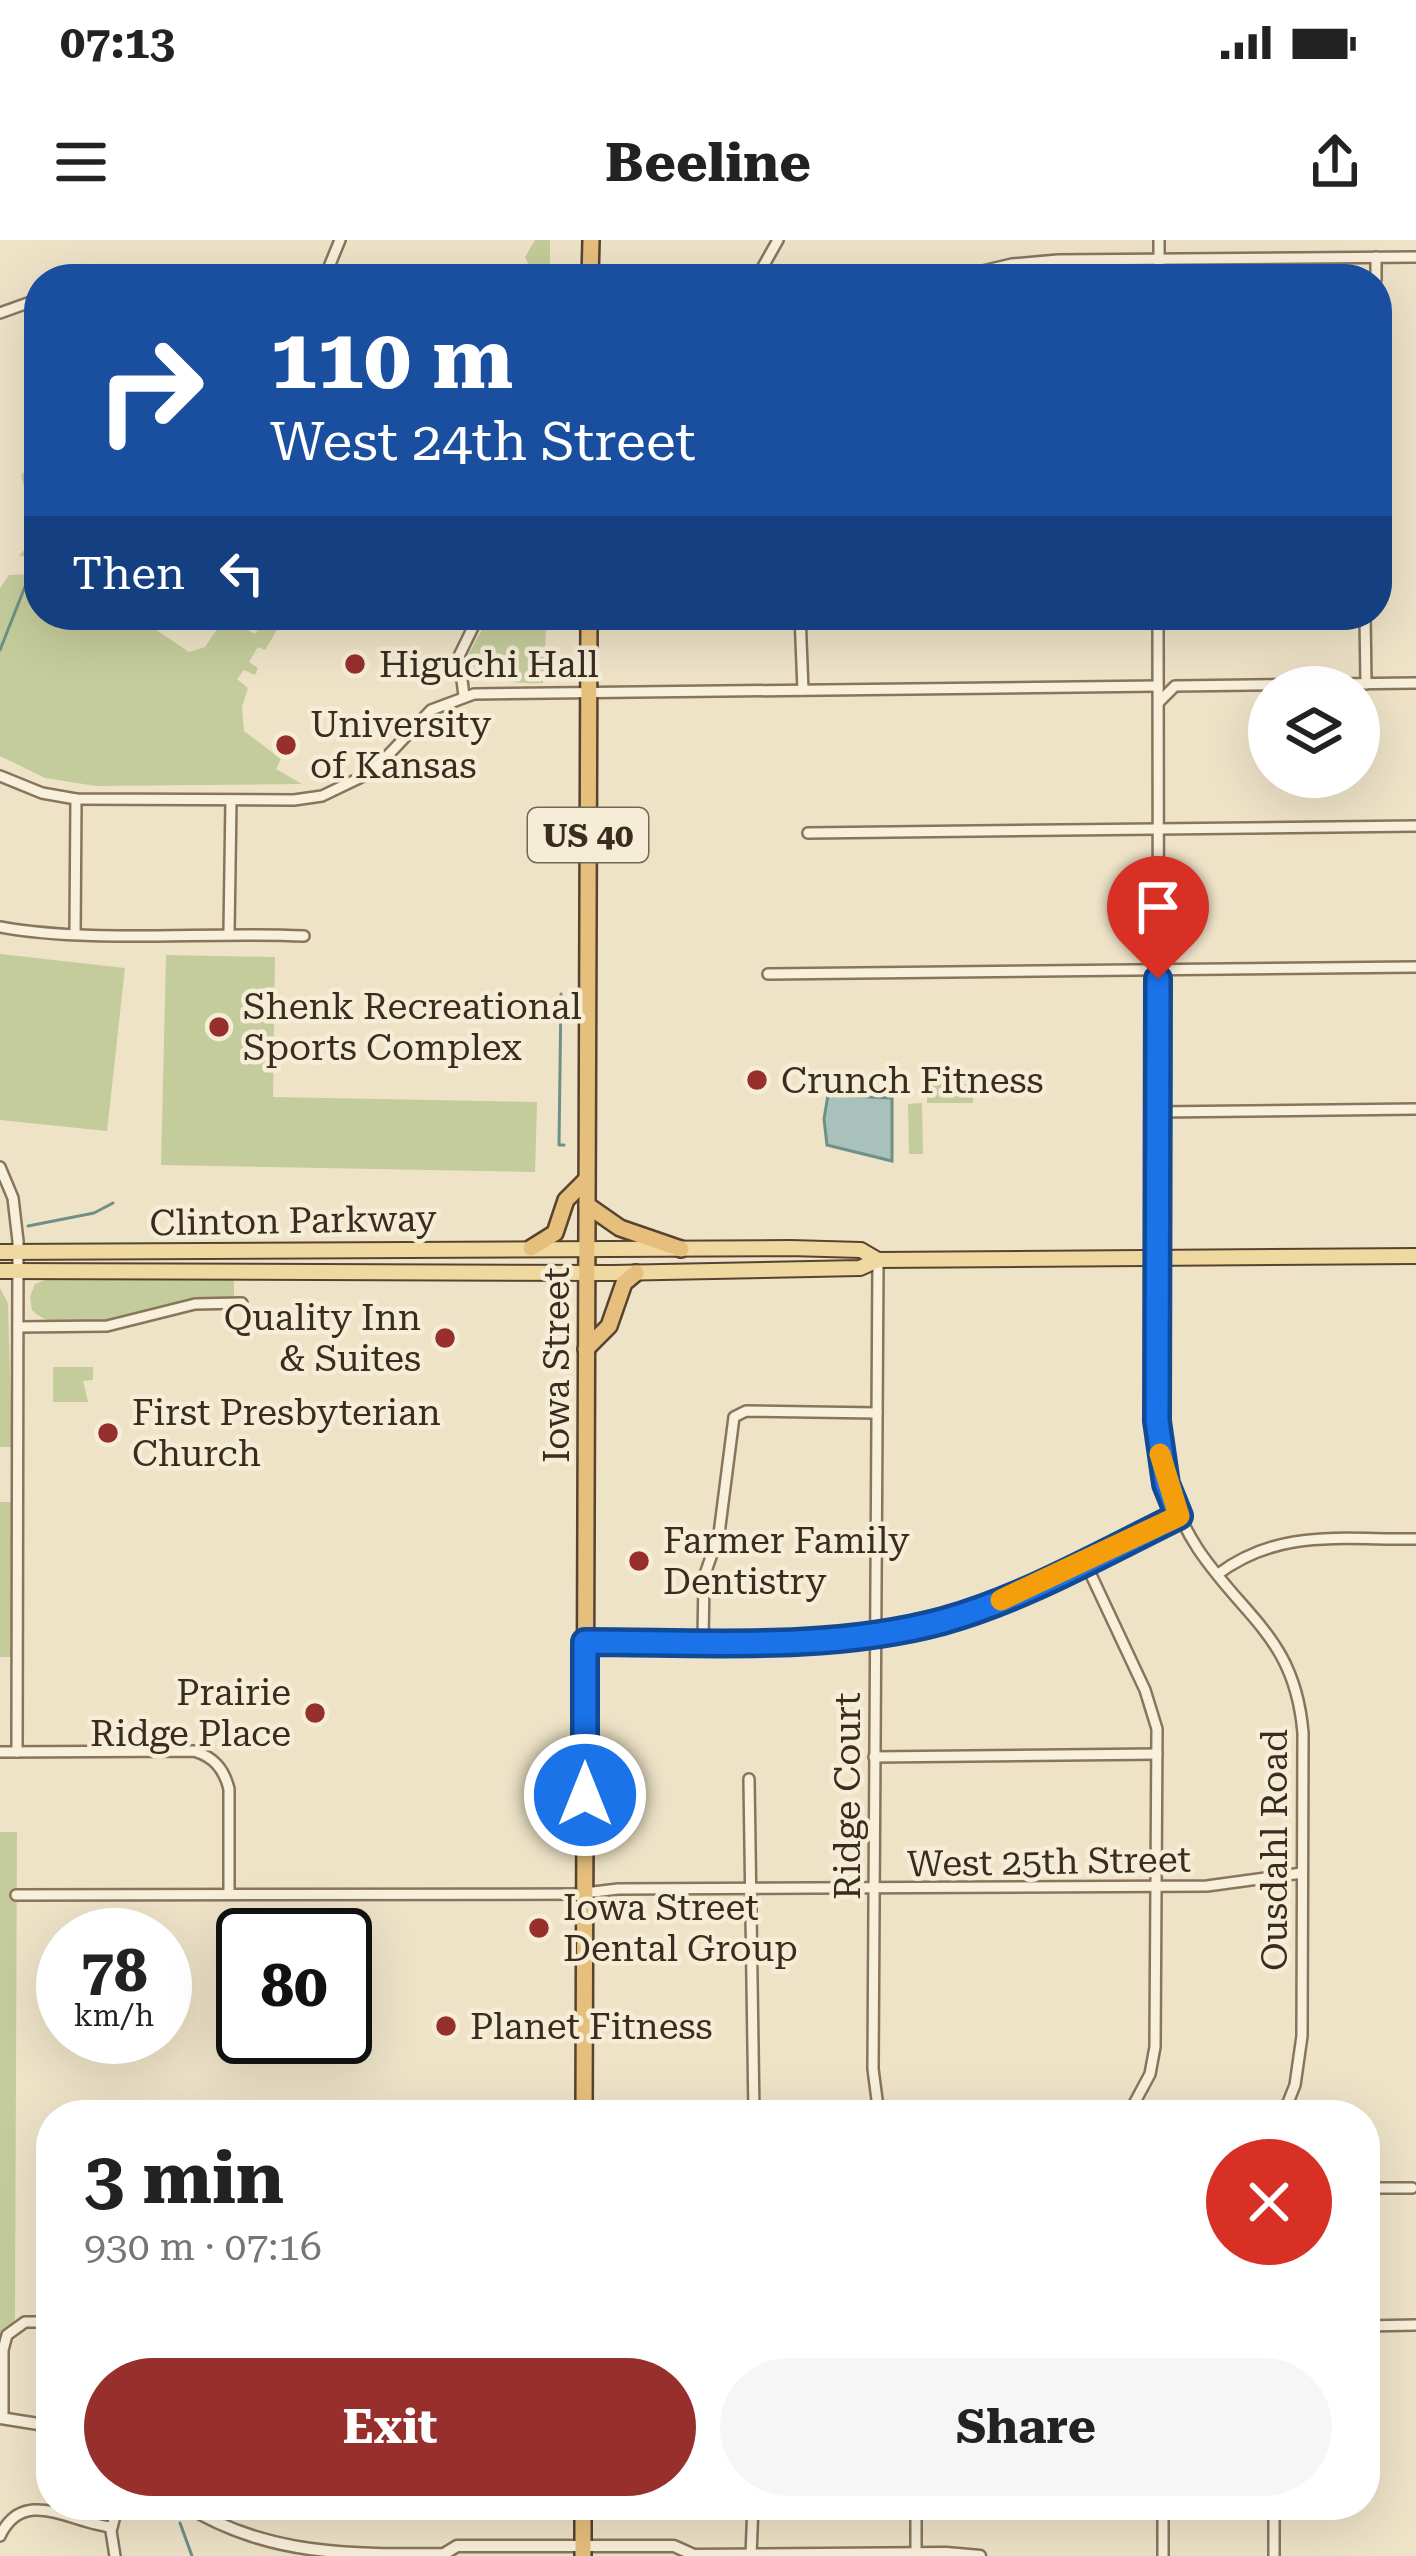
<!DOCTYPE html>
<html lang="en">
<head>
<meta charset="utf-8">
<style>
  body { margin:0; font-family:"Roboto Serif",serif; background:#f6f6f6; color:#222; height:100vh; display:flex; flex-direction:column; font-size:45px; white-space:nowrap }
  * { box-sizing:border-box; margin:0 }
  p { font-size:39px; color:#767676 }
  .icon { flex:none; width:66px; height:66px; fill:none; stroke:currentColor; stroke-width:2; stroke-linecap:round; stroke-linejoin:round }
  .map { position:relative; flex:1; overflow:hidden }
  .sheet { position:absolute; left:36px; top:1860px; width:1344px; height:420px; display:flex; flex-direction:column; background:#fff; border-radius:48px; box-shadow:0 12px 48px #0002 }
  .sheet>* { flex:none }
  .hud { position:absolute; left:24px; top:24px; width:1368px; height:366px; border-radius:48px; box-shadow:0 12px 48px #0002; background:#1a4fa0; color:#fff; overflow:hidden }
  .fabs { position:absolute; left:1248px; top:426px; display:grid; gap:24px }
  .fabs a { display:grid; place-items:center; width:132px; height:132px; border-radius:50%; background:#fff; box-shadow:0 12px 48px #0002; font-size:60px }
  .speed { position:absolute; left:36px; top:1668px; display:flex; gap:24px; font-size:60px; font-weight:700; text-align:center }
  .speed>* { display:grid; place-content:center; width:156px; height:156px; border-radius:50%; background:#fff; box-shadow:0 12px 48px #0002; line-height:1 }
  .speed small { font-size:30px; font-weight:400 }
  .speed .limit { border:6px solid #111; border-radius:18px; background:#fff; color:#111 }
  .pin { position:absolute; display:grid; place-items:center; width:102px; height:102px; color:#fff; margin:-123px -51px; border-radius:50% 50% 50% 0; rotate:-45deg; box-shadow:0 0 12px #0007 }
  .pin .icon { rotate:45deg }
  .me { position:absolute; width:132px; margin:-66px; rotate:0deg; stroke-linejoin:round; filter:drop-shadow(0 0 9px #0008) }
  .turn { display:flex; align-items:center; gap:42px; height:252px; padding:0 48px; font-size:54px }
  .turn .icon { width:156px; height:156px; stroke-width:2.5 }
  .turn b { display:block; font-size:84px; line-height:102px }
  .then { display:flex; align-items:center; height:114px; padding:0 48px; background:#0003; gap:24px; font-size:45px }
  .round { display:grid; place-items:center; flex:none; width:126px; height:126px; border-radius:63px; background:#f6f6f6 }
  .head { display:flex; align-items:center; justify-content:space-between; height:204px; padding:0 48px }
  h1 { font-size:72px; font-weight:700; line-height:90px }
  .action { display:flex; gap:24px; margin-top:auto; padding:24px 48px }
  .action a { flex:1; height:138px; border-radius:72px; background:#972f2d; color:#fff; font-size:48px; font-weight:700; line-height:138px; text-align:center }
  .action a+a { background:#f6f6f6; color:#222 }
  .status { display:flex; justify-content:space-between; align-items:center; height:84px; padding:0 60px; background:#fff; direction:ltr }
  .status svg { height:33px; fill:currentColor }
  header { display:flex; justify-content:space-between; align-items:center; height:156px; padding:0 48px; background:#fff; font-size:54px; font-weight:700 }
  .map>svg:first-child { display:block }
  .green { fill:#c5cc9b }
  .water { fill:#a8c2bb; stroke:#6e9089; stroke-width:3 }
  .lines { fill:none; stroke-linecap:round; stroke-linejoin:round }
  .stream { stroke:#6e9089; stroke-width:3 }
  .minor-casing { stroke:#89755c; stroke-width:14 }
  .tertiary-casing { stroke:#89755c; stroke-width:15 }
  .primary-casing { stroke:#574330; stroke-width:18 }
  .trunk-casing { stroke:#574330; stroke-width:20 }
  .minor { stroke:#f8f0da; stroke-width:9 }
  .tertiary { stroke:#f8f0da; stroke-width:10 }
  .primary { stroke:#f0d9a0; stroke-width:14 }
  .trunk { stroke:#e6bf7d; stroke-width:15 }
  .route-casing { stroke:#114b97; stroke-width:30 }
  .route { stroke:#1a73e8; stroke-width:21 }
  .slow { stroke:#f59e0b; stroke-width:21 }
  .poi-dot { fill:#972f2d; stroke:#f5edd6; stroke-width:4.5 }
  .labels { text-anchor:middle; stroke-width:9; stroke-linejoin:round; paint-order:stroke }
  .shield { fill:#f5edd6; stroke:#726757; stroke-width:3 }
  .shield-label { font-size:33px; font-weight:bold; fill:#3a2d20 }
  .poi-label { font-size:36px; fill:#3a2d20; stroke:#f5edd6; text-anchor:start }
  .street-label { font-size:36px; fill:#3a2d20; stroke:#f5edd6 }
</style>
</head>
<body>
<div class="status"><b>07:13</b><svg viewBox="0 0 49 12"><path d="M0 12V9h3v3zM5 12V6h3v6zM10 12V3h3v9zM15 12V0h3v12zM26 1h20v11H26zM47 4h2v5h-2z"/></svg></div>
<header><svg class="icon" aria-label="menu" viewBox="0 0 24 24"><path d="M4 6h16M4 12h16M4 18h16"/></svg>Beeline<svg class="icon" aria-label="share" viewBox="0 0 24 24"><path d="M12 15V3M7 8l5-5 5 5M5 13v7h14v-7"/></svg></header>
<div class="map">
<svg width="1416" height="2316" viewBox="0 0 1416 2316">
  <rect width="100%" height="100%" fill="#eee3c7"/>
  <!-- green -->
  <g class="green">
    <polygon points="535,0 550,0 550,39 535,39 525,17"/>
    <polygon points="39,217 39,318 19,316 23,311 32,310 37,290 27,280 29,267 21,235"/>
    <polygon points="39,334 39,375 134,375 189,412 205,407 225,377 255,394 267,375 286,375 265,410 258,407 249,422 258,428 255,435 244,430 237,439 248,448 242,467 244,491 281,519 276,529 302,544 96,546 45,538 0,516 0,348 9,335"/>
    <path d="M547,375L543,443C516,444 483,441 466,419L487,380Z"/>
    <polygon points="0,714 125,728 107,891 0,880"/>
    <polygon points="166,715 275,717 273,857 537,862 535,932 161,925"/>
    <rect x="927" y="844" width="46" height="19"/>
    <polygon points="922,863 923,914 909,914 908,864"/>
    <path d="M51,1038H234V1057C218,1057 202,1057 187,1060C149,1066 62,1103 32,1070L30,1057L35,1044Z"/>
    <polygon points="0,1048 8,1063 12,1207 0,1207"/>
    <polygon points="53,1127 93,1127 93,1140 83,1141 88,1162 53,1162"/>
    <polygon points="0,1262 12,1262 11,1417 0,1417"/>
    <polygon points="0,1592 17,1592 15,2080 0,2096"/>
  </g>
  <!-- water -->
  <polygon class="water" points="828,855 892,858 892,921 827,905 824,879"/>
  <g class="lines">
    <!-- stream -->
    <g class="stream">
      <polyline points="30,173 39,174"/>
      <polyline points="0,410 30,334"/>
      <polyline points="561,754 559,905 564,905"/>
      <polyline points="28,986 94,973 113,963"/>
      <polyline points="180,2283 192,2316"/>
    </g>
    <!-- minor casing -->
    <g class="minor-casing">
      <g id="minor">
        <polyline points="1159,0 1159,39"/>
        <polyline points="324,39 340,0"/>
        <polyline points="756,39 778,0"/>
        <polyline points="949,39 1012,24 1058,20 1416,17"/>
        <polyline points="1376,39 1376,17"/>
        <polyline points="0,73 39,59"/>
        <polyline points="800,375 803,450"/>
        <path d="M1158,375L1159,1204C1165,1243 1177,1277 1198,1309C1245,1379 1295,1398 1303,1493L1302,1796L1295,1845L1283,1875"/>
        <polyline points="1365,375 1366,444"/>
        <polyline points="464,456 459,416 479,375"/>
        <polyline points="1159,462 1175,446 1416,443"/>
        <polyline points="0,536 42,553 76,559 294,560 322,556 372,532 431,470 474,454 1158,446"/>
        <polyline points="808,593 1416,586"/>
        <path d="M0,687C93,704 207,691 304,696"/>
        <polyline points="229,692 231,560"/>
        <polyline points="75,694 76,559"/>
        <polyline points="768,734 1416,727"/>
        <polyline points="1158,872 1416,869"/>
        <polyline points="0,927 13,958 18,1001 17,1512"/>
        <polyline points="878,1020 873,1829 879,1875"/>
        <polyline points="18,1087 107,1086 195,1064 242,1063"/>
        <polyline points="1085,1322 1145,1450 1157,1489 1155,1807 1150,1834 1128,1875"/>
        <path d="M1218,1334C1280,1288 1342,1300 1416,1299"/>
        <polyline points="703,1401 704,1337 719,1294 734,1177 746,1171 877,1173"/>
        <path d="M585,1402C703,1401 828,1412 943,1381C1026,1358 1102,1313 1179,1276"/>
        <path d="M0,1512L194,1511C214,1517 224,1529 229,1549V1653"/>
        <polyline points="874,1517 1157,1514"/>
        <polyline points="749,1539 754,1875"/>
        <polyline points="585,1653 618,1649 1207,1646 1302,1633"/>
        <polyline points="16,1655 587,1654"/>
        <polyline points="1365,1948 1412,1948"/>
        <polyline points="1365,2086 1416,2085"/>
        <polyline points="3,2178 3,2110 7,2095 25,2082 51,2082"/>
        <polyline points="1163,2265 1163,2316"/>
        <polyline points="1274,2265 1274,2316"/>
        <path d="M0,2296C24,2245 72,2284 112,2287"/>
        <polyline points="115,2316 111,2291 118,2265"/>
        <polyline points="751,2316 753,2265"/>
        <polyline points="916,2316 916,2265"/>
      </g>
    </g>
    <!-- tertiary casing -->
    <g class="tertiary-casing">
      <g id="tertiary">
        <polyline points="0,2178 51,2186"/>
        <path d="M185,2265C266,2316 352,2315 444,2314L457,2306H674L694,2315L946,2313L980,2316"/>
      </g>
    </g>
    <!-- primary casing -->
    <g class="primary-casing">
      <g id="primary">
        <polyline points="0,1012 790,1008 861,1010 878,1020"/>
        <polyline points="0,1031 612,1033 860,1028 878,1020 1416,1016"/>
      </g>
    </g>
    <!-- trunk casing -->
    <g class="trunk-casing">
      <g id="trunk">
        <polyline points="590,39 591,0"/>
        <polyline points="587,965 620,988 681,1009"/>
        <polyline points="531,1008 555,993 566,960 587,939"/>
        <polyline points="586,1109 609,1086 624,1043 636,1033"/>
        <polyline points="584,1875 589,375"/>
        <polyline points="583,2316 583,2265"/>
      </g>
    </g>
    <!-- minor -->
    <use href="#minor" class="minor"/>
    <!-- tertiary -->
    <use href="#tertiary" class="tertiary"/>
    <!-- primary -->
    <use href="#primary" class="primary"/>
    <!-- trunk -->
    <use href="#trunk" class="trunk"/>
  </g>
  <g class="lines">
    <!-- route casing -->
    <g class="route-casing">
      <path id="route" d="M585,1555V1402C703,1402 828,1412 943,1381C1025,1358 1103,1313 1179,1276L1166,1244L1157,1181L1158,739"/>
    </g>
    <!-- route -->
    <use href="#route" class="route"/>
    <!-- slow -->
    <polyline class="slow" points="1001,1360 1179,1276 1160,1214"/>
  </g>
  <!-- markers -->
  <g class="poi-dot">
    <circle cx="355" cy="424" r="12"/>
    <circle cx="286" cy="505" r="12"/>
    <circle cx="219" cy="787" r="12"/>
    <circle cx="757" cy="840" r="12"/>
    <circle cx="445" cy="1098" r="12"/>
    <circle cx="108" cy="1193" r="12"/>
    <circle cx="639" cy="1321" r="12"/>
    <circle cx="315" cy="1473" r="12"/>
    <circle cx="539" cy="1688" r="12"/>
    <circle cx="446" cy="1786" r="12"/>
  </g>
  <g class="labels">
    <!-- shield labels -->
    <rect class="shield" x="528" y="568" width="120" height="54" rx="9"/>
    <g class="shield-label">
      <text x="588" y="607">US 40</text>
    </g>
    <!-- poi labels -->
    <g class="poi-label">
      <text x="379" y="437">Higuchi Hall</text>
      <text x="310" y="497">University<tspan x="310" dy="41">of Kansas</tspan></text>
      <text x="243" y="779">Shenk Recreational<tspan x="243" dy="41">Sports Complex</tspan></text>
      <text x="781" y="853">Crunch Fitness</text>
      <text x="421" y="1090" text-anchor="end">Quality Inn<tspan x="421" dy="41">&amp; Suites</tspan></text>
      <text x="132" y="1185">First Presbyterian<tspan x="132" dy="41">Church</tspan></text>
      <text x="663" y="1313">Farmer Family<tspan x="663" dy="41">Dentistry</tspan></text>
      <text x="291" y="1465" text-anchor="end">Prairie<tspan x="291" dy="41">Ridge Place</tspan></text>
      <text x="563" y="1680">Iowa Street<tspan x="563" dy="41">Dental Group</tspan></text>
      <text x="470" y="1799">Planet Fitness</text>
    </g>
    <!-- street labels -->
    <g class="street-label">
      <text transform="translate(293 980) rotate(-1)" y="13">Clinton Parkway</text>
      <text transform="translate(556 1125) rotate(-90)" y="13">Iowa Street</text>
      <text transform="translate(847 1556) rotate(-90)" y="13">Ridge Court</text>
      <text transform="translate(1274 1610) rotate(-90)" y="13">Ousdahl Road</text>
      <text transform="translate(1049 1621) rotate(-1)" y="13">West 25th Street</text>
    </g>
  </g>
</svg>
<div class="fabs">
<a><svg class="icon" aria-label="layers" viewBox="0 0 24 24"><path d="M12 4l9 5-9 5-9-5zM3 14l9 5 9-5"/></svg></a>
</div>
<div class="speed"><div>78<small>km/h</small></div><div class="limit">80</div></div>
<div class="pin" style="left:1158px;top:739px;background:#d93025"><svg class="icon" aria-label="arrive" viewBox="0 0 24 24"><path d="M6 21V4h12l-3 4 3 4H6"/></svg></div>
<svg class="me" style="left:585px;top:1555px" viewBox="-20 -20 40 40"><circle r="17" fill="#1a73e8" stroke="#fff" stroke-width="3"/><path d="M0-11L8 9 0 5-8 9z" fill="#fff"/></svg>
<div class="hud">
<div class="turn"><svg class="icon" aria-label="right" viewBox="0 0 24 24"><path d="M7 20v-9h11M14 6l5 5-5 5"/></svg><div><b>110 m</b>West 24th Street</div></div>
<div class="then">Then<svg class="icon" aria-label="left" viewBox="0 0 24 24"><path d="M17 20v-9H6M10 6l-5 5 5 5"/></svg></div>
</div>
<section class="sheet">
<div class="head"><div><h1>3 min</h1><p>930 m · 07:16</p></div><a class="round" style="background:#d93025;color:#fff"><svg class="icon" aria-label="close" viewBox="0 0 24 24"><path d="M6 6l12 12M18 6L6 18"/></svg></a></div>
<div class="action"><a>Exit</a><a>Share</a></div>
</section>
</div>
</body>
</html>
